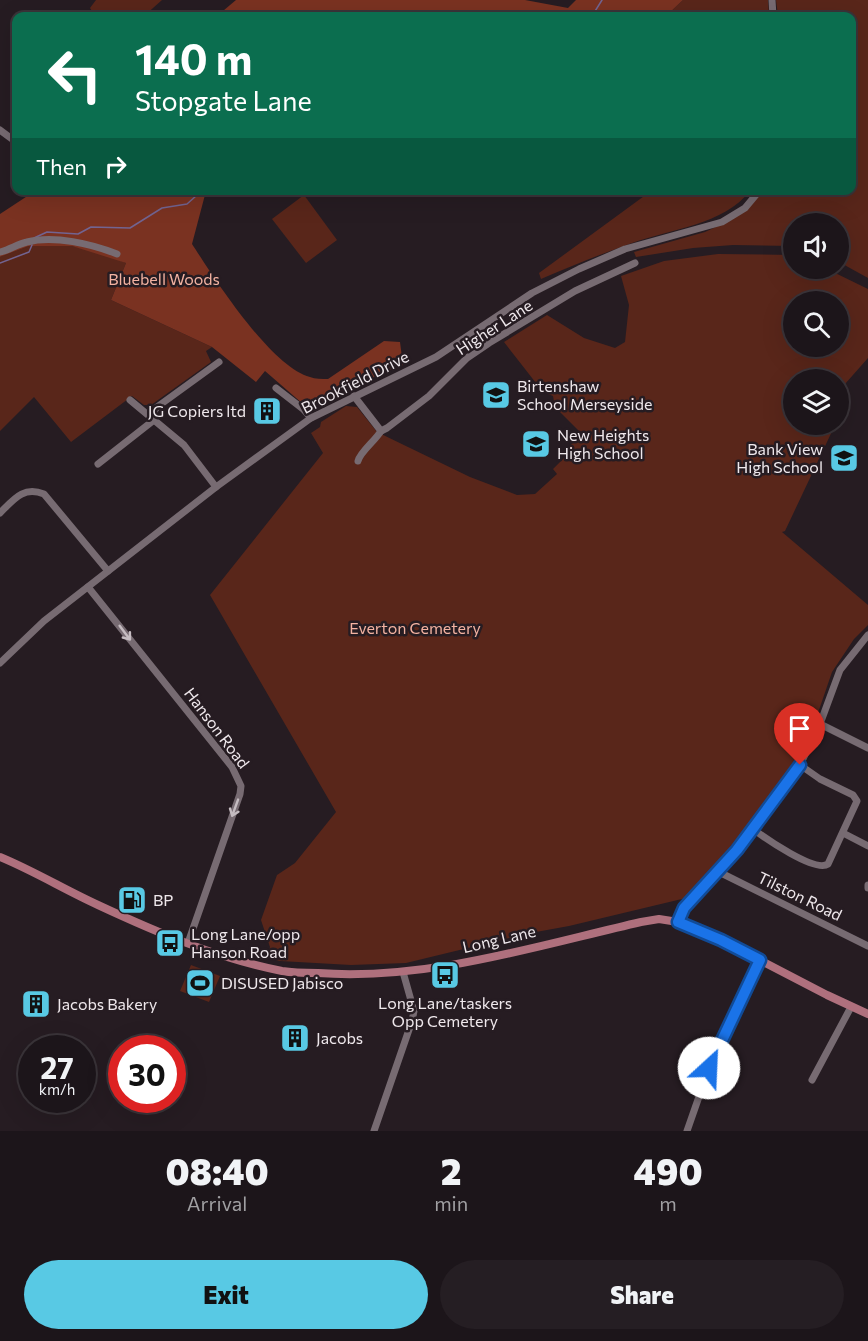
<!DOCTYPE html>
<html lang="en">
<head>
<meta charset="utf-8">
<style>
  body { margin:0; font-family:Commissioner,sans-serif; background:#251e23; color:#f1f3f6; height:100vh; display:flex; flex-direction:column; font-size:22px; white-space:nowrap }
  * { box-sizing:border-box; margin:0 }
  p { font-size:20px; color:#a09fa2 }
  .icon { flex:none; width:33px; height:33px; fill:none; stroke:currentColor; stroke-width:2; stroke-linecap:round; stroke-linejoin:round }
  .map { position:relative; height:1131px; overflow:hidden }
  .details { display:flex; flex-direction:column; background:#1c151a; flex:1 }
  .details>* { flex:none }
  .guide { position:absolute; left:12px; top:12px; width:844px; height:183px; border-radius:12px; box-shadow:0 6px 24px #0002,0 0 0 2px #3a3439; background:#0b6e4f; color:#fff; overflow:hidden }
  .fabs { position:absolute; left:783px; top:213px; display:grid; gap:12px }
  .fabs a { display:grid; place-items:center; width:66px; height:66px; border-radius:50%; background:#1c151a; box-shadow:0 6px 24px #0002,0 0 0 2px #3a3439; font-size:30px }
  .speed { position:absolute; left:18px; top:1035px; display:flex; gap:12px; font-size:30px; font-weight:700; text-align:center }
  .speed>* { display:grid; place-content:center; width:78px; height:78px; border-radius:50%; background:#1c151a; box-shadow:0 6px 24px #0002,0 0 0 2px #3a3439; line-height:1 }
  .speed small { font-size:15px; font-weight:400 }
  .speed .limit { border:9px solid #d22; background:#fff; color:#111 }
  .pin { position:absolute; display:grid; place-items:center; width:51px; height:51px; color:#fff; margin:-62px -26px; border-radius:50% 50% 50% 0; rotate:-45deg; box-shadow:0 0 6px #0007 }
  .pin .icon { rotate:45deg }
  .me { position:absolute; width:66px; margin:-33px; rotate:25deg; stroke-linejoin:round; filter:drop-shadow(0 0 4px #0008) }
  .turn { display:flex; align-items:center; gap:21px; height:126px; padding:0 24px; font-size:27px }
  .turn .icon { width:78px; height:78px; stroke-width:2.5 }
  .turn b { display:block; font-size:42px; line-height:51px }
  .then { display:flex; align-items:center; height:57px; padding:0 24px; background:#0003; gap:12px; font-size:22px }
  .eta { display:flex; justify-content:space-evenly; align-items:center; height:102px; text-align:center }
  .eta b { font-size:36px; font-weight:800; line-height:42px }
  .cta { display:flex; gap:12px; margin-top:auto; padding:12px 24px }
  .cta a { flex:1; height:69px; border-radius:36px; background:#58c9e4; color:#111; font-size:24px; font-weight:800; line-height:69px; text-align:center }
  .cta a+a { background:#251e23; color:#f1f3f6 }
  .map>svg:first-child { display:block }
  .green { fill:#59261a; fill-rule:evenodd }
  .forest { fill:#7a3221 }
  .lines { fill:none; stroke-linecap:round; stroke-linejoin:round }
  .stream { stroke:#726491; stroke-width:1.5 }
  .minor { stroke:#776b72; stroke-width:7 }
  .major { stroke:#af707d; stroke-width:8 }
  .oneway { stroke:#c5bcc1 }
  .route-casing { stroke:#114b97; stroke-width:15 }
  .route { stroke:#1a73e8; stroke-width:10 }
  .labels { text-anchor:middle; stroke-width:5; stroke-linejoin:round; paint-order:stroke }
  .park-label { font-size:16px; fill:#f3b2a1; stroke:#261c22 }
  .street-label { font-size:16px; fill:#efe8ec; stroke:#261c22 }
  .poi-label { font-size:16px; fill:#efe8ec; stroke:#261c22; text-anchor:start }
</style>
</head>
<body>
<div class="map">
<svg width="868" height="1131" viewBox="0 0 868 1131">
  <rect width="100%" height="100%" fill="#261c22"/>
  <!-- green -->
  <g class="green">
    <polygon points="96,0 162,0 144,16 95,16 90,8"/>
    <polygon points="683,0 768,0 769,16 666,16"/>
    <polygon points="776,0 868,0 868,278 839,262 838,224 794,224 793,246 733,245 693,248 636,257 634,252 705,232 733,219 762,191 852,190 852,16 778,16"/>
    <path d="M651,191H750C723,225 671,229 632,243C601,254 571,266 541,279L539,273Z"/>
    <polygon points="304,195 337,240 306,263 272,219"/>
    <polygon points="29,246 72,246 99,252 126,263 111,300 212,347 206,351 211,362 151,405 144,405 132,396 71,442 34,397 0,431 0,257"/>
    <path d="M718,254L793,255L794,268L827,269L868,289V358L845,384L839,414L838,380H794V424L835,425L785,531L782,532L868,605V625L854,639L832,672L807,745L766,804L708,876L686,898L569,926L525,934L406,963L351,965L280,961L267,958L270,947L261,920L277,875L295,863L336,812L210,595L323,453L311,433L320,427L321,422L346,406L357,407L377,432L470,477L517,495L535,494L557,474L553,469L566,456L563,452L582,434L555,407L553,396L543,392L504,342L547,315L584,338L615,348L625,342L629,305L621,276L664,261ZM794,302H838V346H794Z"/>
    <polygon points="191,965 220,976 209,1002 180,991"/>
  </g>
  <!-- forest -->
  <g class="forest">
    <polygon points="236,0 525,0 568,8 576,0 683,0 666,16 217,16"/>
    <path d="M35,191H206L192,244C214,278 271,367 310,377C315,379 322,379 328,379L384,341L400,342L403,365L332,395L315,407L303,404L265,371L256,382L212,347L111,300L126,263L72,246H29L0,257V214Z"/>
  </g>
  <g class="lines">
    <!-- stream -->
    <g class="stream">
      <polyline points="592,16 602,0"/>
      <polyline points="34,238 47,232 78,234 91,227 130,228 162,208 187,204 196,196 199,190"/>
      <polyline points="0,263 29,252 32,245"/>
    </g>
    <!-- minor -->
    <g class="minor">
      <polyline points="772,0 773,16"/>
      <polyline points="0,130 16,142"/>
      <path d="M0,252C9,250 18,244 27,242C54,235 92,244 117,254"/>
      <polyline points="276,388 303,409 311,418"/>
      <polyline points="354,396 381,431 387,428 429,396 467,358 489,343 575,291 635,263"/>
      <polyline points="130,400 184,445 216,487"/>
      <polyline points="150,417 157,407 219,362"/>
      <path d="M358,461C360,452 375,441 381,431"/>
      <polyline points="98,464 154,420"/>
      <path d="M0,513C14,499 23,486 44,494L108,571"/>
      <polyline points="88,587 232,767 241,786 240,794 188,943"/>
      <polyline points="0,663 44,621 216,487 311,418 436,357 532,293 579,269 625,249 722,222 745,208 760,190"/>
      <polyline points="820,724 868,748"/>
      <path d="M753,829C765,838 815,873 828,864L857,801L853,795L820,779L800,765"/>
      <polyline points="843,833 868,846"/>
      <polyline points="719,872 868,946"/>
      <polyline points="868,885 868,888"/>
      <polyline points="678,922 684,908 737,850 800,765 820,724 840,670 868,635"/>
      <polyline points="812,1080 851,1007"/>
      <polyline points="374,1131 412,1021 414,1011 403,972"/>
      <polyline points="687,1131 709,1068 760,961"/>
    </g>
    <!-- major -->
    <path class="major" d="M0,857C34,871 65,890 98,905C156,932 219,959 282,971C294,973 307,973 318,973C427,981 536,946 641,922L659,919L678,922L721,940L827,995L868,1014"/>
  </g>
  <!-- one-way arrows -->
  <defs><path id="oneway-shaft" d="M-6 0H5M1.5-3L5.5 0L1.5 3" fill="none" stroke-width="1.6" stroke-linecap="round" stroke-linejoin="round" transform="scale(1.5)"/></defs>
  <g class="oneway">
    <use href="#oneway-shaft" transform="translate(125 633) rotate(53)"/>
    <use href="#oneway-shaft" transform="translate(235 808) rotate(110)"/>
  </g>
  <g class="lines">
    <!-- route casing -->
    <g class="route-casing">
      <polyline id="route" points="709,1068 760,960 721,940 678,922 684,908 737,850 800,765"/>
    </g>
    <!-- route -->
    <use href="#route" class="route"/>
  </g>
  <!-- icons -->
  <defs>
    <g id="school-square" transform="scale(1.5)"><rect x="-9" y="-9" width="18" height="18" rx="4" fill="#58c9e4" stroke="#261c22"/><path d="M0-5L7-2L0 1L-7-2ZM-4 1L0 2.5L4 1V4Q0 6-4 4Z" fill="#111"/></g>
    <g id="building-square" transform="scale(1.5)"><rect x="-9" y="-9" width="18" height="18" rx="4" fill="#58c9e4" stroke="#261c22"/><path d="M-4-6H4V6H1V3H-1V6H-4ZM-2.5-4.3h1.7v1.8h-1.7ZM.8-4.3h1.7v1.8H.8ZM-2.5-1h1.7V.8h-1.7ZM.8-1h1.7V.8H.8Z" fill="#111"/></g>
    <g id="fuel-square" transform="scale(1.5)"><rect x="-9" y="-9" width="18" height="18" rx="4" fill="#58c9e4" stroke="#261c22"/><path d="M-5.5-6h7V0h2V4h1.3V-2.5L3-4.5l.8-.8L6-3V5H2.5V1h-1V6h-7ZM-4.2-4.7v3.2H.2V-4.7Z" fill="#111"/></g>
    <g id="bus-square" transform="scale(1.5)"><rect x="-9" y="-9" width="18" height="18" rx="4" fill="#58c9e4" stroke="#261c22"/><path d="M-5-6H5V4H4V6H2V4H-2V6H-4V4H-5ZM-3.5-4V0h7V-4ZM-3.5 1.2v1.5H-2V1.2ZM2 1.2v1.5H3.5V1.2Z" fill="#111"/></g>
    <g id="stadium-square" transform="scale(1.5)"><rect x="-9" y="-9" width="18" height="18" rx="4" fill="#58c9e4" stroke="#261c22"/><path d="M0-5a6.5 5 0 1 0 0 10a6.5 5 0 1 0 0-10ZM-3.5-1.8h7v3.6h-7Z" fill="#111"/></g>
  </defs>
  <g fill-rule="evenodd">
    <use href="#school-square" x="496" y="395"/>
    <use href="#building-square" x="267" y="411"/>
    <use href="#school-square" x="536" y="444"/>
    <use href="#school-square" x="844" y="458"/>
    <use href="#fuel-square" x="132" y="900"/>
    <use href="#bus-square" x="170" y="943"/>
    <use href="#bus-square" x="445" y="975"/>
    <use href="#stadium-square" x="200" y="983"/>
    <use href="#building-square" x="36" y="1004"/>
    <use href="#building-square" x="295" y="1038"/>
  </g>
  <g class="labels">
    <!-- park labels -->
    <g class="park-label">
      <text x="164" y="285">Bluebell Woods</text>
      <text x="415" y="634">Everton Cemetery</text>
    </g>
    <!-- street labels -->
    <g class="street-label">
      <text transform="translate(494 327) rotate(-33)" y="6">Higher Lane</text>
      <text transform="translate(355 382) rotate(-27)" y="6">Brookfield Drive</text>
      <text transform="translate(217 728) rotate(53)" y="6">Hanson Road</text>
      <text transform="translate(800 896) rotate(26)" y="6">Tilston Road</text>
      <text transform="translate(499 939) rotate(-13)" y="6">Long Lane</text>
    </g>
    <!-- poi labels -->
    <g class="poi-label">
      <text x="517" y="392">Birtenshaw<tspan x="517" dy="18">School Merseyside</tspan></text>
      <text x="246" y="417" text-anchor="end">JG Copiers ltd</text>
      <text x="557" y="441">New Heights<tspan x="557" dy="18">High School</tspan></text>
      <text x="823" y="455" text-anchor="end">Bank View<tspan x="823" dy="18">High School</tspan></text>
      <text x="153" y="906">BP</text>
      <text x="191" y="940">Long Lane/opp<tspan x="191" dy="18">Hanson Road</tspan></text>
      <text x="221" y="989">DISUSED Jabisco</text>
      <text x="445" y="1009" text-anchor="middle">Long Lane/taskers<tspan x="445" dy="18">Opp Cemetery</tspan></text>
      <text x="57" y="1010">Jacobs Bakery</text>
      <text x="316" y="1044">Jacobs</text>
    </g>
  </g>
</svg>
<div class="fabs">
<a><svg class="icon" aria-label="sound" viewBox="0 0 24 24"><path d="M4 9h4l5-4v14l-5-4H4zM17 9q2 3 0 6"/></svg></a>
<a><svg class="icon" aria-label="search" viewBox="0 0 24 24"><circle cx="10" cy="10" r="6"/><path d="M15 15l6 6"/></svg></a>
<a><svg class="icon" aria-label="layers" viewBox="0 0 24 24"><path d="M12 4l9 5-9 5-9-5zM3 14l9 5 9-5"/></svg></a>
</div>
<div class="speed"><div>27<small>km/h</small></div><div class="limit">30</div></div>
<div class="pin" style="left:800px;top:765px;background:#d93025"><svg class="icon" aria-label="arrive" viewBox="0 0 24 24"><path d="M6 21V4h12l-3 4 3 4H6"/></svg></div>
<svg class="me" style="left:709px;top:1068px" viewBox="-20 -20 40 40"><circle r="19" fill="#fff"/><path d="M0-13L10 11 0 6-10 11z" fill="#1a73e8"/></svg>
<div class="guide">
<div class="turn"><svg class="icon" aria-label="left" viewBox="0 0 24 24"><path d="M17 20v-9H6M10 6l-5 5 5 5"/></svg><div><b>140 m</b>Stopgate Lane</div></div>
<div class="then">Then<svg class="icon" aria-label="right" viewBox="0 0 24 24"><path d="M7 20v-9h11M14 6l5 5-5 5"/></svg></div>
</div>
</div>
<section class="details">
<div class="eta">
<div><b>08:40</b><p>Arrival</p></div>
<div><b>2</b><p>min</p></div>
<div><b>490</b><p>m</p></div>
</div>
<div class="cta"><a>Exit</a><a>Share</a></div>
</section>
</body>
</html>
